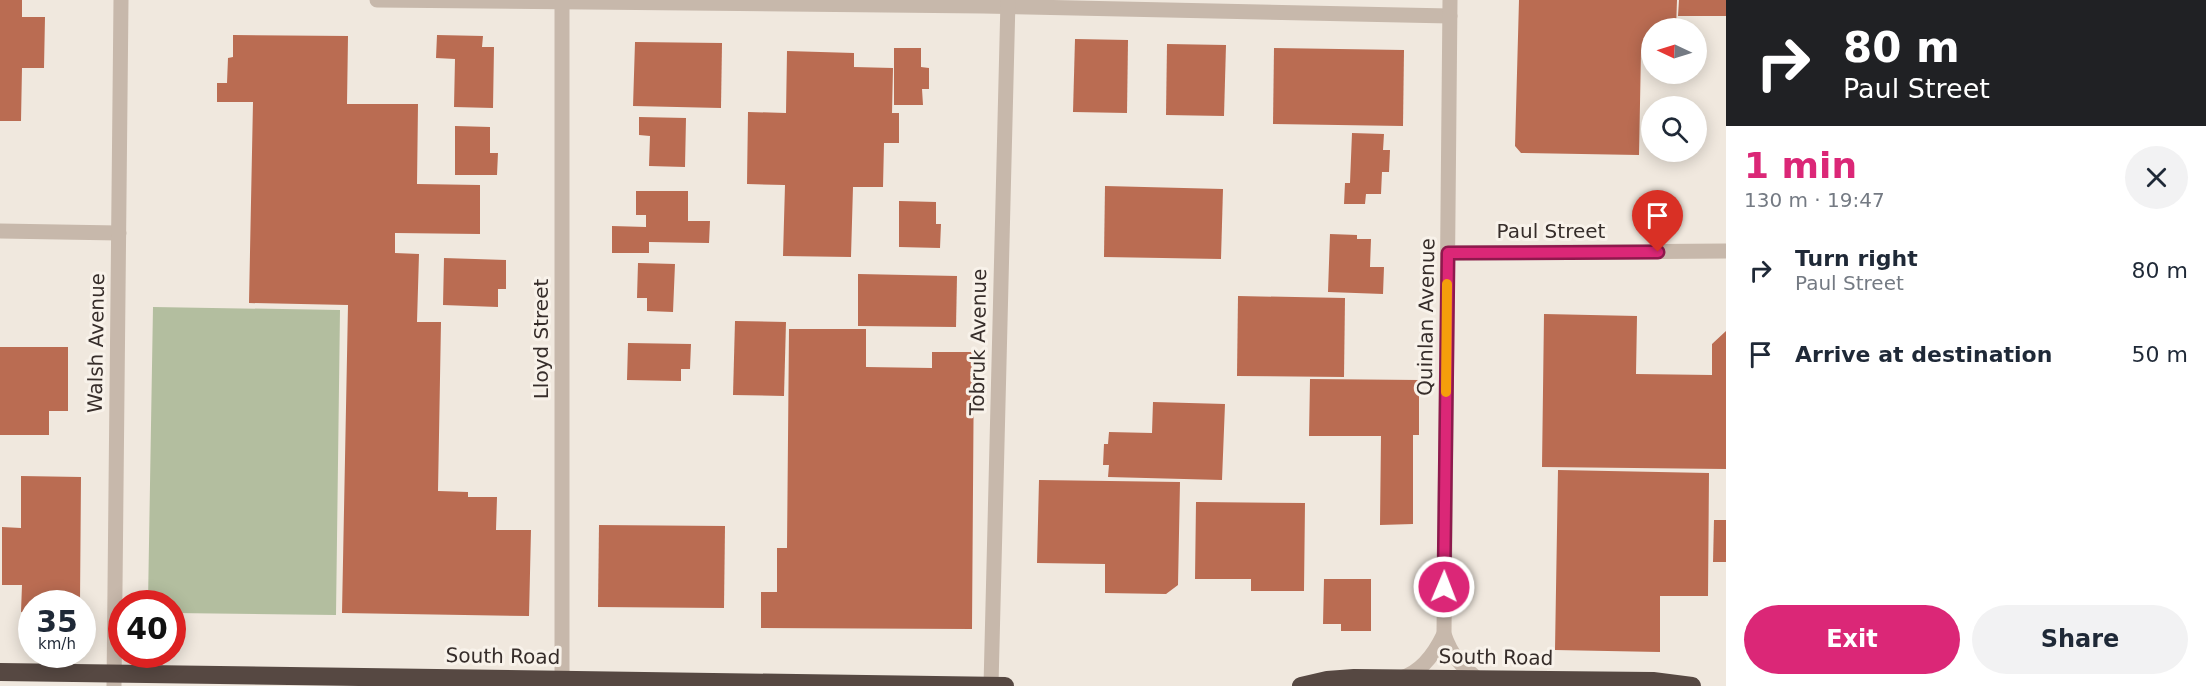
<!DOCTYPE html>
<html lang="en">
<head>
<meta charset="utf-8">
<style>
  body { margin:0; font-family:"DejaVu Sans",sans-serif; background:#f2f2f3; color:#1f2937; height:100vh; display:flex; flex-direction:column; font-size:22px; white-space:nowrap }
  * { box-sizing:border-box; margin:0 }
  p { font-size:20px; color:#747a83 }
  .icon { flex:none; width:33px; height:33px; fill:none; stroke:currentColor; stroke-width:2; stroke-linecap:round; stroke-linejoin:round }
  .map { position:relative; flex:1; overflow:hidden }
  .panel { display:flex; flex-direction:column; background:#fff; width:480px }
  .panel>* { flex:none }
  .guide { background:#202124; color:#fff; overflow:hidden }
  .needle { width:39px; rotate:274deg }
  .controls { position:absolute; left:1641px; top:18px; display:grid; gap:12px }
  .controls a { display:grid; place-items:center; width:66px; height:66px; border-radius:50%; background:#fff; box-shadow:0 3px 15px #0003; font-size:30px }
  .speed { position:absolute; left:18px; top:590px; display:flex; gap:12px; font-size:30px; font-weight:700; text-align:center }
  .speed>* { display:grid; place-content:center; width:78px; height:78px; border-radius:50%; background:#fff; box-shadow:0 3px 15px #0003; line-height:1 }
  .speed small { font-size:15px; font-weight:400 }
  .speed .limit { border:9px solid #d22; background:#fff; color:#111 }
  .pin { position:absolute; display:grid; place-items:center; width:51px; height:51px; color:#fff; margin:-62px -26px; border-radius:50% 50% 50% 0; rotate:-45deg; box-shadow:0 0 6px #0007 }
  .pin .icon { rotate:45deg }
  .me { position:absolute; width:66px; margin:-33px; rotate:1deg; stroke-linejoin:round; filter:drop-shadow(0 0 4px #0008) }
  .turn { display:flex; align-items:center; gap:21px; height:126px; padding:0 18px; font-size:27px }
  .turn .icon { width:78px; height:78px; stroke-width:2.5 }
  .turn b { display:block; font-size:42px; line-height:51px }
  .round { display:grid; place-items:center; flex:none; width:63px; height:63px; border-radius:32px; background:#f2f2f3 }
  .summary { display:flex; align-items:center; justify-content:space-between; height:102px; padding:0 18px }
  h1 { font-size:36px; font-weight:600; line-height:45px; color:#db2777 }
  .primary-button { display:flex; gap:12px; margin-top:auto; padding:12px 18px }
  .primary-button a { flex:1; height:69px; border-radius:36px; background:#db2777; color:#fff; font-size:24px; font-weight:600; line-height:69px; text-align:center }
  .primary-button a+a { background:#f2f2f3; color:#1f2937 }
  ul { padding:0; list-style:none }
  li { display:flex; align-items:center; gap:18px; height:84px; padding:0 18px }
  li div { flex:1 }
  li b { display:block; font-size:22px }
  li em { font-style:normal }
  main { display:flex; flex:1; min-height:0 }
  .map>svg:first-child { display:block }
  .green { fill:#b3be9f }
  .building { fill:#ba6c52 }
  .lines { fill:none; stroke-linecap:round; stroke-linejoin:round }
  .minor { stroke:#c7b8ab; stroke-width:15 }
  .highway { stroke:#564842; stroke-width:18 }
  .route-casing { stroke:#8e194d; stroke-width:15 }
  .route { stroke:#db2777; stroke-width:10 }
  .slow { stroke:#f59e0b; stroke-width:10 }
  .labels { text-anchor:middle; stroke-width:6; stroke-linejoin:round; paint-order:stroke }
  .street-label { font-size:20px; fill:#362d2a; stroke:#f8f2ea }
</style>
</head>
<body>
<main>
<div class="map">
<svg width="1726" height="686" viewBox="0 0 1726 686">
  <rect width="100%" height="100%" fill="#f0e8de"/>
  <!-- green -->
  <polygon class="green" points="153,307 340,310 336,615 173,613 172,603 148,603"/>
  <!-- building -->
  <g class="building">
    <polygon points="0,0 22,0 22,17 45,17 44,68 22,68 21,121 0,121"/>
    <polygon points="1519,0 1677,0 1676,28 1652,28 1652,52 1641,52 1639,155 1521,153 1515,146"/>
    <polygon points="1679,0 1726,0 1726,16 1678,16"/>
    <polygon points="233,35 348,36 347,104 418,104 417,184 480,185 480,234 395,233 395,253 419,254 417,322 441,322 438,491 468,492 468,497 497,497 496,530 531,530 529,616 342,613 348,305 249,303 253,102 217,102 217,83 227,83 228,58 233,57"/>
    <polygon points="437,35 483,36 482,47 494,47 493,108 454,107 455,59 436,58"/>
    <polygon points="1075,39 1128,40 1127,113 1073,112"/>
    <polygon points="635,42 722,43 721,108 633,106"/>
    <polygon points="1167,44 1226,45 1224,116 1166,115"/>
    <polygon points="894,48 921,48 921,67 929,68 929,89 922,89 923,105 894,105"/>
    <polygon points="1274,48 1404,50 1403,126 1273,124"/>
    <polygon points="787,51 854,53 854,67 893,68 892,113 899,113 899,143 884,143 883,187 853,187 851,257 783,256 785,185 747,184 748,112 786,113"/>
    <polygon points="639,117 686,118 685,167 649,166 650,136 639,135"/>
    <polygon points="455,126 490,127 490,153 498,153 497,175 455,175"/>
    <polygon points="1352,133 1384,134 1383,150 1390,150 1389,172 1382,172 1381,194 1366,194 1365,204 1344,204 1345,183 1350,183"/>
    <polygon points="1105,186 1223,189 1221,259 1104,257"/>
    <polygon points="636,191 688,191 688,221 710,221 709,243 649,242 649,253 612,253 612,226 646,227 646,215 636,215"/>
    <polygon points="899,201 936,202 936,224 941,224 940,248 899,247"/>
    <polygon points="1330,234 1357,235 1357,239 1371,239 1370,267 1384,267 1383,294 1328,292"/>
    <polygon points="444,258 506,260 506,289 498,289 498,307 443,305"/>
    <polygon points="638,263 675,264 673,312 647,311 647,298 637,298"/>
    <polygon points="858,274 957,276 956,327 858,326"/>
    <polygon points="1238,296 1345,298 1344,377 1237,376"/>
    <polygon points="1544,314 1637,316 1636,374 1712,375 1712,344 1726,331 1726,469 1542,467"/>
    <polygon points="735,321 786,322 784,396 733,395"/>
    <polygon points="789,329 866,329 866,367 932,368 932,352 974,352 972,629 761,628 761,592 777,592 777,548 787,548"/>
    <polygon points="628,343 691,344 690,369 681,369 681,381 627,380"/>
    <polygon points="0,347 68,347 68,411 49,411 49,435 0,435"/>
    <polygon points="1310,379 1419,380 1419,435 1413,435 1413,524 1380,525 1381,436 1309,436"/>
    <polygon points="1153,402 1225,404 1222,480 1108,477 1109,465 1103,465 1104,444 1108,444 1109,432 1152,433"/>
    <polygon points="1558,470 1709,473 1708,596 1660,596 1660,652 1555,650"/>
    <polygon points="21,476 81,477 80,603 32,603 32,612 21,612 22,585 2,585 2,527 21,528"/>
    <polygon points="1039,480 1180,482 1178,585 1166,594 1105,593 1105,564 1037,563"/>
    <polygon points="1196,502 1305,503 1304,591 1251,591 1251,579 1195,579"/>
    <polygon points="1714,520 1726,520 1726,562 1713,562"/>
    <polygon points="599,525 725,526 724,608 598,607"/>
    <polygon points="1324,579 1371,579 1371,631 1341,631 1341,624 1323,624"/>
  </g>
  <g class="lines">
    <!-- minor -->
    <g class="minor">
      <polyline points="377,0 983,6 1450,16"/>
      <path d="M1450,0L1444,634C1451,655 1462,667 1479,680"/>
      <polyline points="0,231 119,233"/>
      <polyline points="1448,253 1726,251"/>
      <path d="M1401,678C1422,672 1435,653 1444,634"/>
      <polyline points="114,686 121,0"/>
      <polyline points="562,686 562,0"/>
      <polyline points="991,686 1008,0"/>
    </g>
    <!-- highway -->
    <g class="highway">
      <polyline points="0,672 1005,686"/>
      <polyline points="1301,686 1327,680 1354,678 1653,681 1692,686"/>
    </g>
  </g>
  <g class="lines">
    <!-- route casing -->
    <g class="route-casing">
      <polyline id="route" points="1444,587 1448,253 1658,252"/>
    </g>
    <!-- route -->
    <use href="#route" class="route"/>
    <!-- slow -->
    <polyline class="slow" points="1446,392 1447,284"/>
  </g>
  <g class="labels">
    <!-- street labels -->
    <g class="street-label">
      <text x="1551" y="238">Paul Street</text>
      <text transform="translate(1426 317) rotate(-89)" y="7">Quinlan Avenue</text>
      <text transform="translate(541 339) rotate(-90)" y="7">Lloyd Street</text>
      <text transform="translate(978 342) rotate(-89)" y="7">Tobruk Avenue</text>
      <text transform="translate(96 343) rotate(-89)" y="7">Walsh Avenue</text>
      <text transform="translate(503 656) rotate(1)" y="7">South Road</text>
      <text transform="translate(1496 657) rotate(1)" y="7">South Road</text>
    </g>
  </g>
</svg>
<div class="controls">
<a><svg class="needle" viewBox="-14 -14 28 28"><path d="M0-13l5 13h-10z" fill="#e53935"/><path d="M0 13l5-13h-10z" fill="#747a83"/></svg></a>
<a><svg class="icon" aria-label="search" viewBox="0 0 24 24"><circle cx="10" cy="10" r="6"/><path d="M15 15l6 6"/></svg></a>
</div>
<div class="speed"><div>35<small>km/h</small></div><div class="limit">40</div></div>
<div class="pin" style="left:1658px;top:252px;background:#d93025"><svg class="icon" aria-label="arrive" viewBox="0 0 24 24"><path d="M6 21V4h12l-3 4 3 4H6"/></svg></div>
<svg class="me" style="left:1444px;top:587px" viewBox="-20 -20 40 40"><circle r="17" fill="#db2777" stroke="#fff" stroke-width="3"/><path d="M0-11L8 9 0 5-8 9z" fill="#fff"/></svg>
</div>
<section class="panel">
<div class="guide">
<div class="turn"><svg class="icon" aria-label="right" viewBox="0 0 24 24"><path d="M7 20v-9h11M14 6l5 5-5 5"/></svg><div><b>80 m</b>Paul Street</div></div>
</div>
<div class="summary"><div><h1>1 min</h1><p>130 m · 19:47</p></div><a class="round"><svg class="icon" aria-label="close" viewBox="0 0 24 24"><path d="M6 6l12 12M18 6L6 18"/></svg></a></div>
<ul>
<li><svg class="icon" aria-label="right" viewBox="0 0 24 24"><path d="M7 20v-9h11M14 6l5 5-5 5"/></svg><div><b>Turn right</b><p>Paul Street</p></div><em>80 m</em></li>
<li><svg class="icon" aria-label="arrive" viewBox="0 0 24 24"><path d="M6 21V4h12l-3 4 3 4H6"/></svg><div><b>Arrive at destination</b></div><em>50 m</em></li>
</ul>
<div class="primary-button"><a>Exit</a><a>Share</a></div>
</section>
</main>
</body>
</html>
